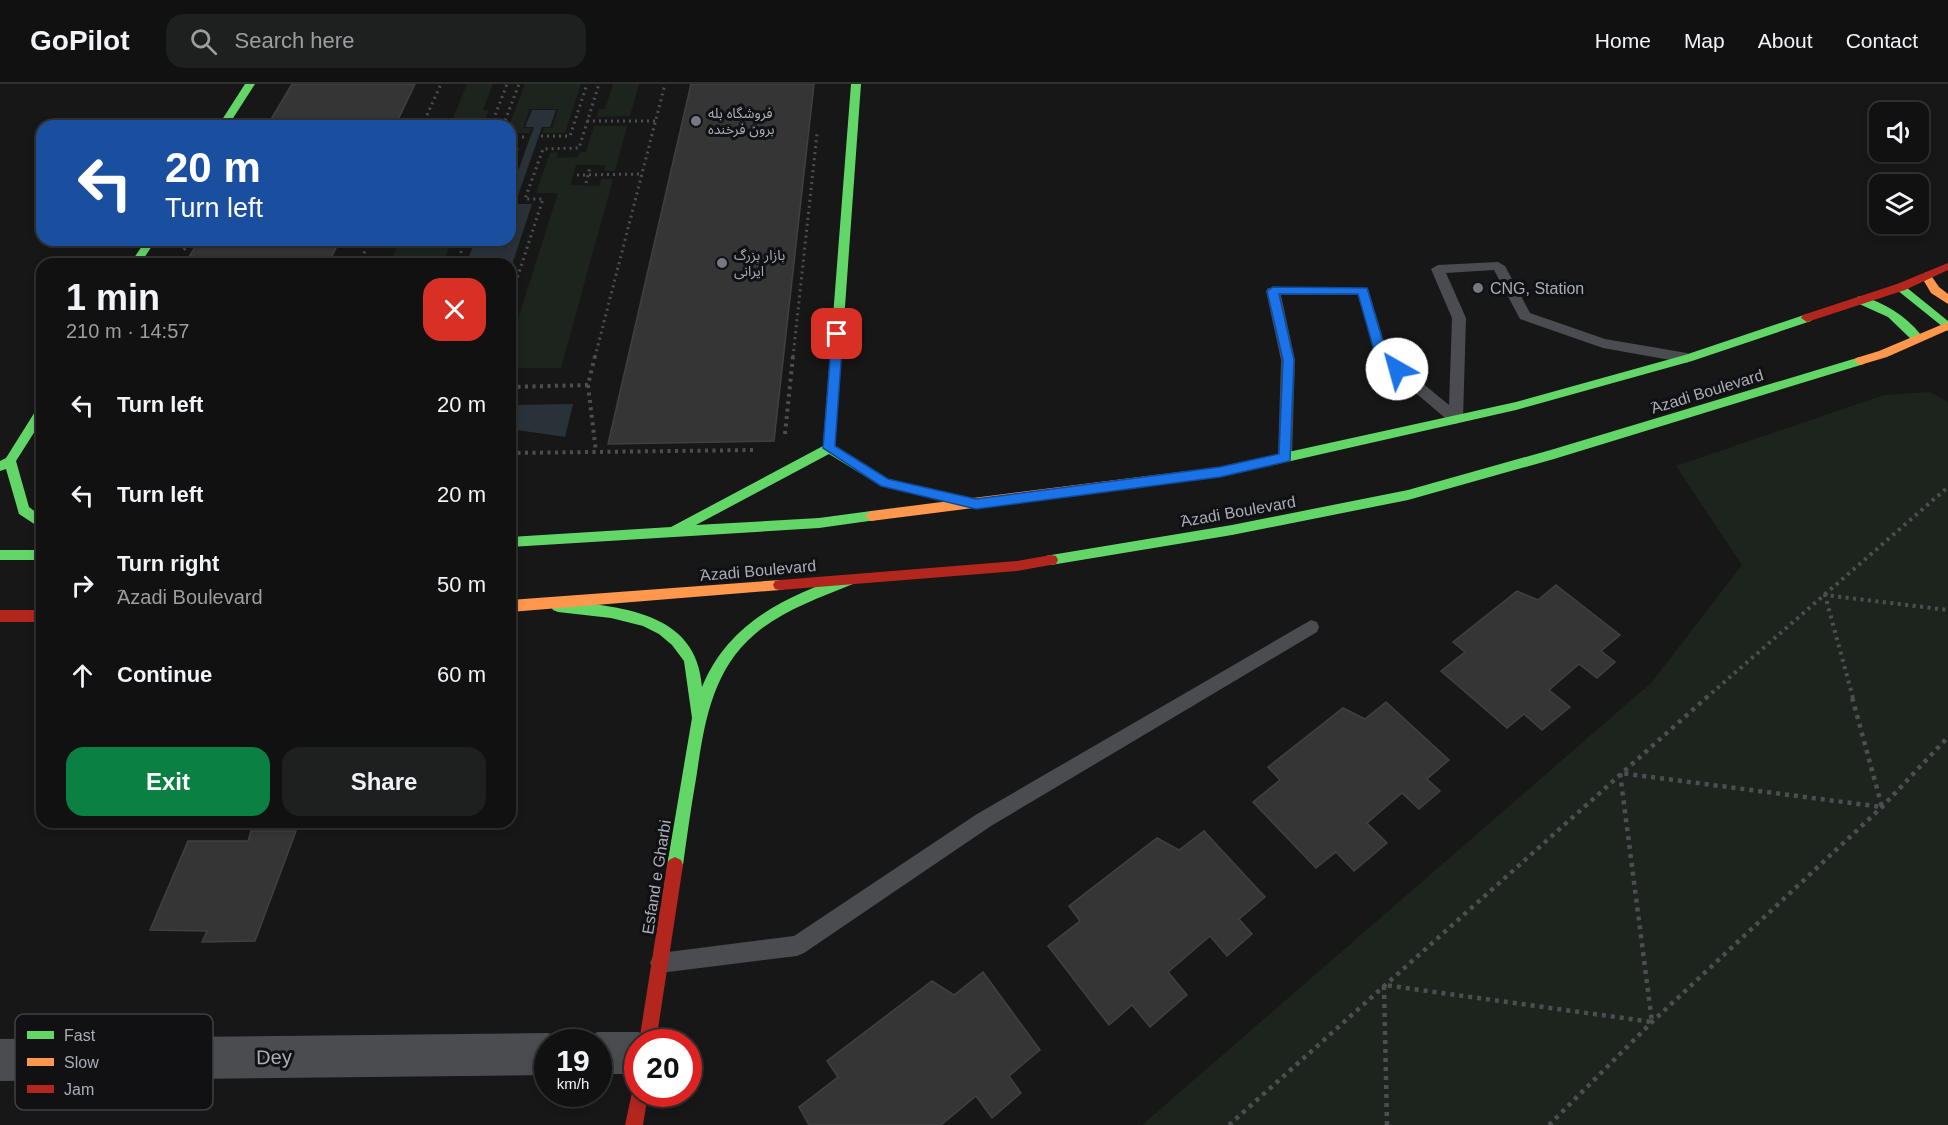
<!DOCTYPE html>
<html lang="en">
<head>
<meta charset="utf-8">
<style>
  body { margin:0; font-family:Arial,"Noto Sans Arabic",sans-serif; background:#1e1f1f; color:#f1f3f6; height:100vh; display:flex; flex-direction:column; font-size:22px; white-space:nowrap }
  * { box-sizing:border-box; margin:0 }
  p { font-size:20px; color:#9c9d9f }
  .icon { flex:none; width:33px; height:33px; fill:none; stroke:currentColor; stroke-width:2; stroke-linecap:round; stroke-linejoin:round }
  .map { position:relative; flex:1; overflow:hidden }
  .side { position:absolute; left:36px; top:174px; width:480px; height:570px; display:flex; flex-direction:column; background:#111; border-radius:18px; box-shadow:0 3px 9px #0003,0 0 0 2px #303131 }
  .side>* { flex:none }
  .guide { position:absolute; left:36px; top:36px; width:480px; height:126px; border-radius:18px; box-shadow:0 3px 9px #0003,0 0 0 2px #303131; background:#1a4fa0; color:#fff; overflow:hidden }
  .controls { position:absolute; left:1869px; top:18px; display:grid; gap:12px }
  .controls a { display:grid; place-items:center; width:60px; height:60px; border-radius:12px; background:#111; box-shadow:0 3px 9px #0003,0 0 0 2px #303131; font-size:30px }
  .speed { position:absolute; left:534px; top:945px; display:flex; gap:12px; font-size:30px; font-weight:700; text-align:center }
  .speed>* { display:grid; place-content:center; width:78px; height:78px; border-radius:50%; background:#111; box-shadow:0 3px 9px #0003,0 0 0 2px #303131; line-height:1 }
  .speed small { font-size:15px; font-weight:400 }
  .speed .limit { border:9px solid #d22; background:#fff; color:#111 }
  .pin { position:absolute; display:grid; place-items:center; width:51px; height:51px; color:#fff; margin:-26px; border-radius:12px; box-shadow:0 3px 9px #0006 }
  .me { position:absolute; width:66px; margin:-33px; rotate:322deg; stroke-linejoin:round; filter:drop-shadow(0 0 4px #0008) }
  .turn { display:flex; align-items:center; gap:21px; height:126px; padding:0 30px; font-size:27px }
  .turn .icon { width:78px; height:78px; stroke-width:2.5 }
  .turn b { display:block; font-size:42px; line-height:51px }
  .round { display:grid; place-items:center; flex:none; width:63px; height:63px; border-radius:18px; background:#1e1f1f }
  .headline { display:flex; align-items:center; justify-content:space-between; height:102px; padding:0 30px }
  h1 { font-size:36px; font-weight:700; line-height:45px }
  .button { display:flex; gap:12px; margin-top:auto; padding:12px 30px }
  .button a { flex:1; height:69px; border-radius:18px; background:#0b8043; color:#fff; font-size:24px; font-weight:700; line-height:69px; text-align:center }
  .button a+a { background:#1e1f1f; color:#f1f3f6 }
  ul { padding:0; list-style:none }
  li { display:flex; align-items:center; gap:18px; height:90px; padding:0 30px }
  li div { flex:1 }
  li b { display:block; font-size:22px }
  li em { font-style:normal }
  header { display:flex; align-items:center; gap:36px; box-sizing:border-box; height:84px; padding:0 30px; background:#111; border-bottom:2px solid #303131 }
  header strong { font-size:28px }
  nav { display:flex; gap:33px; margin-inline-start:auto; font-size:21px }
  .search { width:420px; height:54px; background:#1e1f1f; display:flex; align-items:center; gap:15px; box-sizing:border-box; padding:0 21px; border-radius:18px; color:#9c9d9f; font-size:22px }
  .map>svg:first-child { display:block }
  .green { fill:#1d241e }
  .water { fill:#2a3239 }
  .building { fill:#353536; stroke:#3f4043; stroke-width:1.5 }
  .lines { fill:none; stroke-linecap:round; stroke-linejoin:round }
  .path-far2 { stroke:#4d4e52; stroke-width:3; stroke-dasharray:2 4; stroke-linecap:butt }
  .path-far1 { stroke:#4d4e52; stroke-width:4; stroke-dasharray:3 4.5; stroke-linecap:butt }
  .path { stroke:#4d4e52; stroke-width:4.5; stroke-dasharray:4 5; stroke-linecap:butt }
  .lane { fill:#4b4c50; fill-rule:evenodd }
  .street { fill:#4b4c50; fill-rule:evenodd }
  .fast { fill:#63d668; fill-rule:evenodd }
  .slow { fill:#ff974d; fill-rule:evenodd }
  .jam { fill:#b3261e; fill-rule:evenodd }
  .route { fill:#1a73e8; stroke:#114b97; stroke-width:1.5 }
  .poi-dot { fill:#757880; stroke:#111113; stroke-width:2 }
  .labels { text-anchor:middle; stroke-width:6; stroke-linejoin:round; paint-order:stroke }
  .far-poi-label { font-size:14px; fill:#a8adb8; stroke:#111113; text-anchor:start }
  .poi-label { font-size:16px; fill:#a8adb8; stroke:#111113; text-anchor:start }
  .street-label { font-size:16px; fill:#a8adb8; stroke:#111113 }
  .near-street-label { font-size:20px; fill:#a8adb8; stroke:#111113 }
  .key { fill:#111113; stroke:#3e4045; stroke-width:1.5 }
  .key-label { font-size:16px; fill:#a8adb8 }
</style>
</head>
<body>
<header>
<strong>GoPilot</strong>
<div class="search"><svg class="icon" aria-label="search" viewBox="0 0 24 24"><circle cx="10" cy="10" r="6"/><path d="M15 15l6 6"/></svg>Search here</div>
<nav><a>Home</a><a>Map</a><a>About</a><a>Contact</a></nav>
</header>
<div class="map">
<svg width="1948" height="1041" viewBox="0 0 1948 1041">
  <rect width="100%" height="100%" fill="#171717"/>
  <!-- green -->
  <g class="green">
    <polygon points="467,0 493,0 483,26 488,27 486,34 453,34"/>
    <polygon points="525,0 581,0 565,49 542,49 544,44 552,44 558,25 530,25 523,44 531,44 530,49 510,49 509,42"/>
    <polygon points="613,0 639,0 630,32 597,33 599,25 605,25"/>
    <polygon points="594,42 627,42 615,87 604,87 605,81 576,81 570,101 599,102 602,95 613,95 561,284 510,284 510,260 558,109 536,109 550,69 558,68 557,74 578,73 580,68 586,68"/>
    <polygon points="400,156 452,156 443,180 389,180"/>
    <polygon points="1930,308 1948,318 1948,1041 1142,1041 1652,598 1742,481 1676,382 1884,311"/>
  </g>
  <!-- water -->
  <g class="water">
    <polygon points="532,26 556,26 550,43 542,43 515,120 532,120 510,187 510,180 466,180 475,156 510,156 510,109 534,43 525,43"/>
    <polygon points="573,320 565,353 510,345 510,321"/>
  </g>
  <!-- building -->
  <g class="building">
    <polygon points="292,0 415,0 395,42 267,42"/>
    <polygon points="691,0 814,0 774,357 608,360"/>
    <polygon points="199,156 340,156 328,180 185,180"/>
    <polygon points="1556,501 1620,551 1601,567 1615,578 1597,594 1579,580 1549,606 1570,623 1542,646 1524,630 1507,644 1441,587 1465,568 1453,558 1517,507 1538,516"/>
    <polygon points="1386,618 1449,676 1427,695 1440,707 1419,725 1402,709 1367,739 1387,759 1354,787 1336,768 1316,784 1253,718 1280,696 1268,683 1343,624 1365,635"/>
    <polygon points="251,747 296,747 255,857 202,858 207,847 150,846 188,757 248,757"/>
    <polygon points="1204,747 1265,813 1239,835 1252,850 1227,872 1210,852 1168,888 1187,911 1150,943 1132,921 1109,941 1048,862 1080,837 1069,822 1157,754 1179,766"/>
    <polygon points="983,888 1040,966 1009,992 1021,1009 992,1034 976,1012 941,1041 809,1041 799,1023 838,993 827,977 932,897 954,911"/>
  </g>
  <g class="lines">
    <!-- path-far2 -->
    <g class="path-far2">
      <polyline points="587,37 656,37"/>
      <polyline points="423,39 492,39"/>
      <polyline points="422,42 441,0"/>
      <polyline points="491,42 507,0"/>
      <polyline points="503,42 519,0"/>
      <polyline points="541,52 570,52 587,0"/>
      <polyline points="510,53 528,53"/>
      <polyline points="510,65 517,65 510,85"/>
      <polyline points="577,91 642,90"/>
      <polyline points="586,99 590,83"/>
      <polyline points="184,166 190,156"/>
      <polyline points="359,180 370,156"/>
      <polyline points="456,180 466,156"/>
      <polyline points="510,216 543,115 525,115 543,65 579,64 599,0"/>
      <polyline points="595,273 665,0"/>
      <polyline points="793,273 817,50"/>
    </g>
    <!-- path-far1 -->
    <g class="path-far1">
      <polyline points="588,301 596,368"/>
      <polyline points="510,303 588,301 595,272"/>
      <polyline points="785,350 793,272"/>
      <polyline points="510,369 755,366"/>
      <polyline points="1706,614 1948,403"/>
      <polyline points="1853,614 1825,511 1948,526"/>
    </g>
    <!-- path -->
    <g class="path">
      <polyline points="1229,1041 1707,613"/>
      <polyline points="1387,1041 1384,901 1652,938 1620,689 1882,723 1852,613"/>
      <polyline points="1549,1041 1652,938 1882,723 1948,653"/>
    </g>
    <!-- lane -->
    <g class="lane">
      <polygon points="1498,178 1505,182 1530,229 1605,255 1687,269 1694,274 1687,279 1603,264 1520,235 1494,186 1446,189 1466,234 1463,335 1456,340 1451,339 1377,276 1358,211 1281,211 1295,276 1292,373 1290,377 1280,377 1278,373 1281,276 1266,207 1268,204 1368,204 1388,271 1449,321 1452,234 1431,185 1438,181"/>
      <polygon points="1311,536 1317,538 1319,543 1317,548 991,742 804,869 797,872 660,889 653,886 650,879 653,872 660,869 794,852 977,730"/>
    </g>
    <!-- street -->
    <g class="street">
      <polygon points="598,948 638,948 653,954 655,958 638,958 638,990 598,990 598,958 581,958 583,954"/>
      <polygon points="548,949 563,955 564,958 548,958 548,991 0,997 0,955"/>
    </g>
    <!-- fast -->
    <g class="fast">
      <polygon points="245,0 255,0 228,42 218,42"/>
      <polygon points="851,0 861,0 835,362 888,395 976,415 982,420 980,423 976,425 881,402 829,370 696,441 819,434 871,427 876,428 877,432 876,436 819,444 510,463 510,453 671,443 823,362"/>
      <polygon points="146,156 156,156 140,180 130,180"/>
      <polygon points="1901,199 1948,237 1948,247 1897,206 1896,203"/>
      <path d="M1861,212C1885,219 1905,231 1921,251V257H1913L1888,233L1857,219V213Z"/>
      <polygon points="1807,230 1813,234 1811,237 1692,277 1516,326 1220,393 1147,402 1141,397 1147,392 1220,383 1516,318 1685,271"/>
      <polygon points="1860,273 1866,277 1864,280 1554,375 1408,416 1232,451 1051,481 1046,480 1044,476 1046,472 1051,471 1232,441 1408,406 1554,365"/>
      <polygon points="42,322 42,336 16,377 29,423 42,433 42,445 19,430 6,385 0,387 0,377 6,374 38,323"/>
      <rect x="0" y="466" width="42" height="10"/>
      <path d="M848,491L853,492L855,496L853,500C819,514 783,526 755,550C711,587 704,642 696,695C691,723 687,752 683,781L681,786L675,789L669,786L667,781L669,770L692,634L684,577L672,561L659,550L643,542L611,534L558,528L553,526L551,522L553,518L558,516C618,523 697,526 702,603C728,539 786,512 848,491Z"/>
    </g>
    <!-- slow -->
    <g class="slow">
      <polygon points="1926,188 1930,190 1939,203 1948,210 1948,220 1931,209 1921,192"/>
      <polygon points="1948,238 1948,246 1887,273 1860,281 1854,277 1856,274 1879,267"/>
      <polygon points="1147,392 1153,397 1147,402 871,437 865,432 871,427"/>
      <polygon points="780,496 785,497 787,501 785,505 780,506 510,528 510,516"/>
    </g>
    <!-- jam -->
    <g class="jam">
      <polygon points="1948,179 1948,186 1905,206 1807,238 1801,234 1803,231 1897,200"/>
      <polygon points="1051,471 1056,472 1058,476 1056,480 1017,487 780,506 775,505 773,501 775,497 780,496 1017,477"/>
      <rect x="0" y="526" width="42" height="12"/>
      <polygon points="675,773 681,776 683,781 656,958 639,958 667,781 669,776"/>
      <polygon points="638,1002 638,1010 648,1010 643,1041 625,1041 633,1004"/>
    </g>
  </g>
  <!-- route -->
  <polygon class="route" points="1273,203 1367,204 1387,271 1403,285 1401,288 1393,288 1376,273 1358,210 1279,210 1294,276 1290,377 1220,393 976,425 881,402 823,364 832,250 837,247 843,250 835,362 888,395 976,415 1220,383 1279,370 1283,276 1267,207"/>
  <!-- markers -->
  <g class="poi-dot">
    <circle cx="696" cy="37" r="6"/>
    <circle cx="722" cy="179" r="6"/>
    <circle cx="1478" cy="204" r="6"/>
  </g>
  <g class="labels">
    <!-- far-poi labels -->
    <g class="far-poi-label">
      <text x="708" y="34">فروشگاه بله<tspan x="708" dy="16">برون فرخنده</tspan></text>
      <text x="734" y="176">بازار بزرگ<tspan x="734" dy="16">ایرانی</tspan></text>
    </g>
    <!-- poi labels -->
    <g class="poi-label">
      <text x="1490" y="210">CNG, Station</text>
    </g>
    <!-- street labels -->
    <g class="street-label">
      <text transform="translate(1707 307) rotate(-17)" y="6">َAzadi Boulevard</text>
      <text transform="translate(1238 427) rotate(-10)" y="6">َAzadi Boulevard</text>
      <text transform="translate(758 486) rotate(-5)" y="6">َAzadi Boulevard</text>
      <text transform="translate(656 793) rotate(-81)" y="6">Esfand e Gharbi</text>
    </g>
    <!-- near-street labels -->
    <g class="near-street-label">
      <text transform="translate(274 973) rotate(-1)" y="7">Dey</text>
    </g>
  </g>
  <!-- legend -->
  <rect x="15" y="930" width="198" height="96" rx="9" class="key"/>
  <rect x="27" y="947" width="27" height="8" fill="#63d668"/>
  <rect x="27" y="974" width="27" height="8" fill="#ff974d"/>
  <rect x="27" y="1001" width="27" height="8" fill="#b3261e"/>
  <g class="key-label">
    <text x="64" y="957">Fast</text>
    <text x="64" y="984">Slow</text>
    <text x="64" y="1011">Jam</text>
  </g>
</svg>
<div class="controls">
<a><svg class="icon" aria-label="sound" viewBox="0 0 24 24"><path d="M4 9h4l5-4v14l-5-4H4zM17 9q2 3 0 6"/></svg></a>
<a><svg class="icon" aria-label="layers" viewBox="0 0 24 24"><path d="M12 4l9 5-9 5-9-5zM3 14l9 5 9-5"/></svg></a>
</div>
<div class="speed"><div>19<small>km/h</small></div><div class="limit">20</div></div>
<div class="pin" style="left:837px;top:250px;background:#d93025"><svg class="icon" aria-label="arrive" viewBox="0 0 24 24"><path d="M6 21V4h12l-3 4 3 4H6"/></svg></div>
<svg class="me" style="left:1397px;top:285px" viewBox="-20 -20 40 40"><circle r="19" fill="#fff"/><path d="M0-13L10 11 0 6-10 11z" fill="#1a73e8"/></svg>
<div class="guide">
<div class="turn"><svg class="icon" aria-label="left" viewBox="0 0 24 24"><path d="M17 20v-9H6M10 6l-5 5 5 5"/></svg><div><b>20 m</b>Turn left</div></div>
</div>
<section class="side">
<div class="headline"><div><h1>1 min</h1><p>210 m · 14:57</p></div><a class="round" style="background:#d93025;color:#fff"><svg class="icon" aria-label="close" viewBox="0 0 24 24"><path d="M6 6l12 12M18 6L6 18"/></svg></a></div>
<ul>
<li><svg class="icon" aria-label="left" viewBox="0 0 24 24"><path d="M17 20v-9H6M10 6l-5 5 5 5"/></svg><div><b>Turn left</b></div><em>20 m</em></li>
<li><svg class="icon" aria-label="left" viewBox="0 0 24 24"><path d="M17 20v-9H6M10 6l-5 5 5 5"/></svg><div><b>Turn left</b></div><em>20 m</em></li>
<li><svg class="icon" aria-label="right" viewBox="0 0 24 24"><path d="M7 20v-9h11M14 6l5 5-5 5"/></svg><div><b>Turn right</b><p>َAzadi Boulevard</p></div><em>50 m</em></li>
<li><svg class="icon" aria-label="ahead" viewBox="0 0 24 24"><path d="M12 20V5M6 11l6-6 6 6"/></svg><div><b>Continue</b></div><em>60 m</em></li>
</ul>
<div class="button"><a>Exit</a><a>Share</a></div>
</section>
</div>
</body>
</html>
